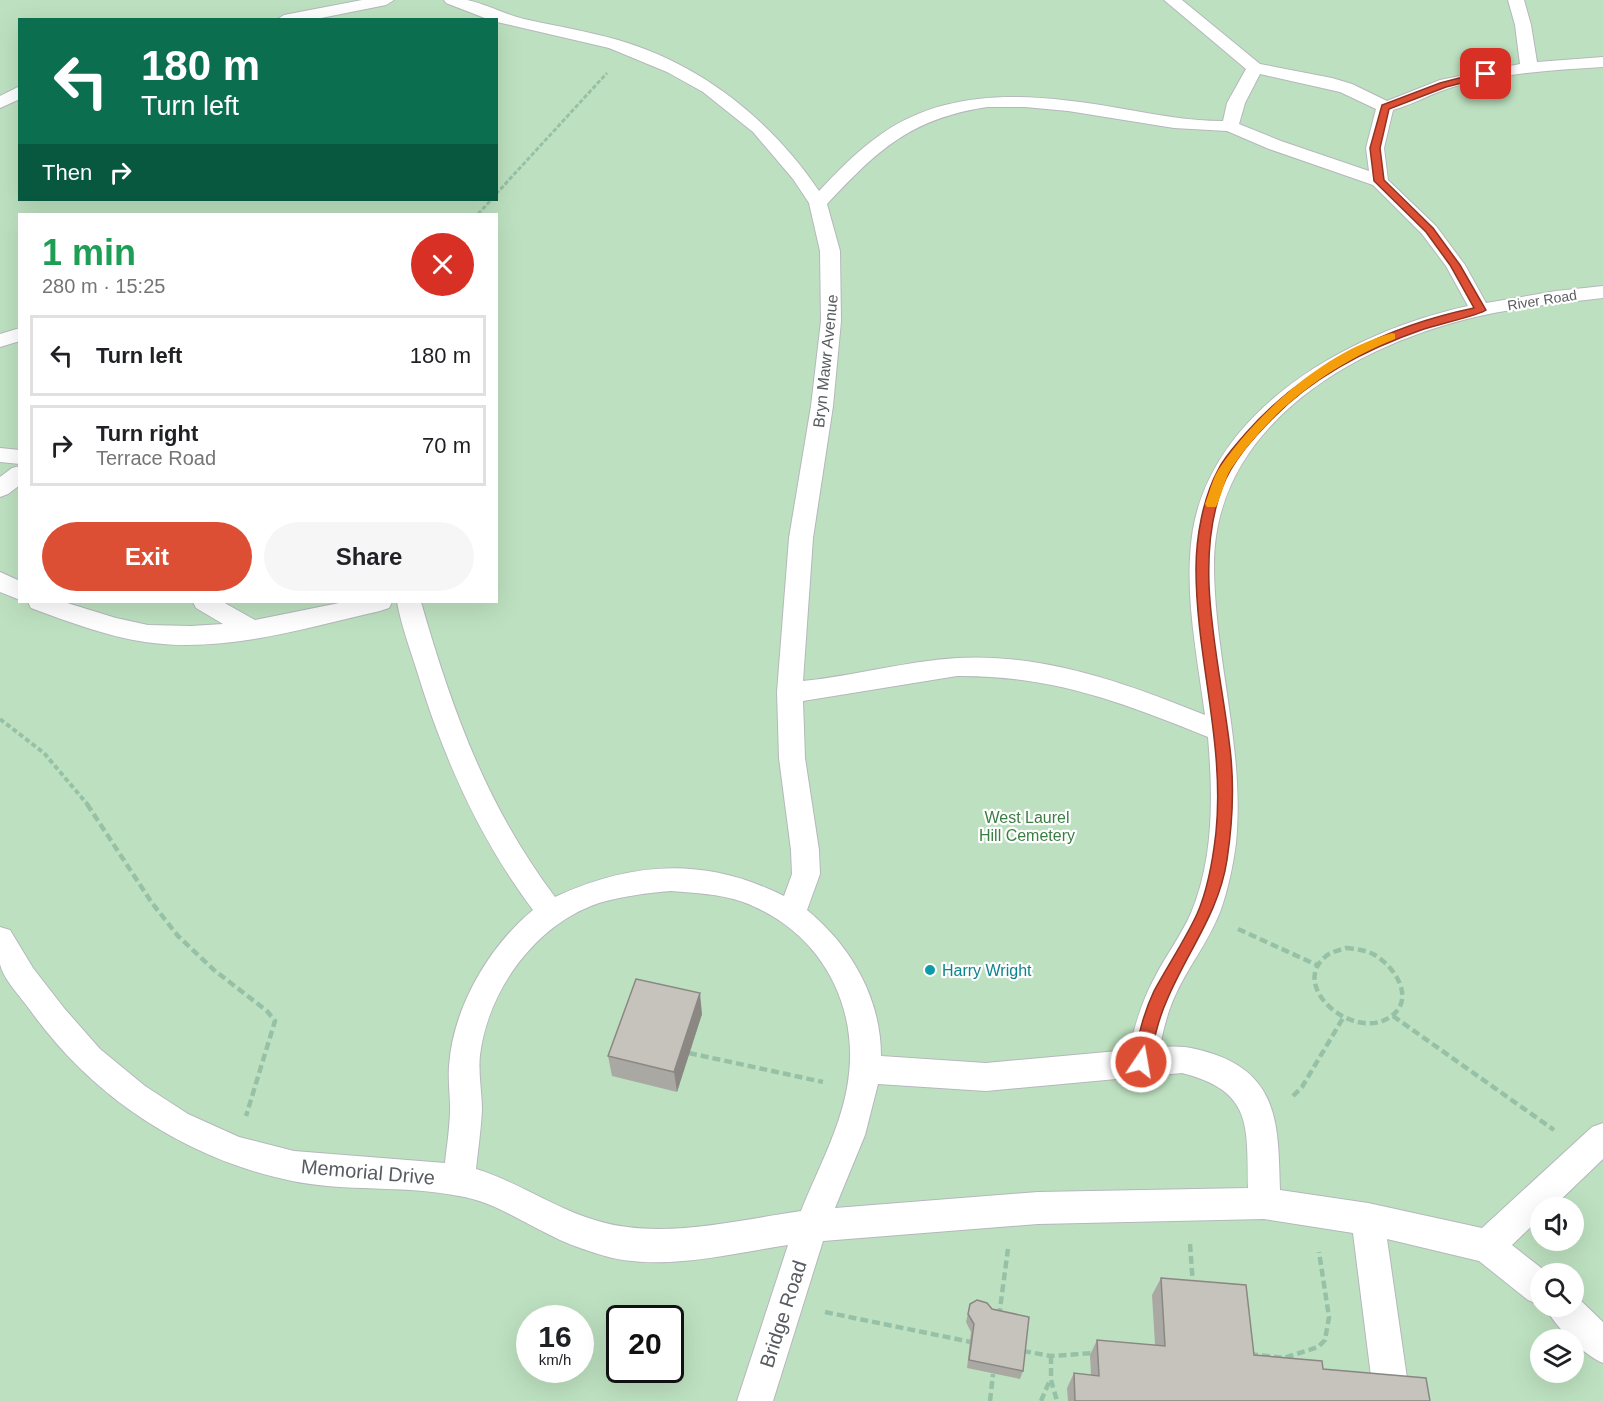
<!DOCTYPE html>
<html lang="en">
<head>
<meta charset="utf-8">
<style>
  body { margin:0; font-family:Helvetica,sans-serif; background:#f6f6f6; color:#202124; height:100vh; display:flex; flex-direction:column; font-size:22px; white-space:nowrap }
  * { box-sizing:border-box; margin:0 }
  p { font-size:20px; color:#757577 }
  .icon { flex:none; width:33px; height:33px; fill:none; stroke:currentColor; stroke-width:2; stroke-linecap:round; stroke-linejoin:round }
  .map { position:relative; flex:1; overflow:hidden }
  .drawer { position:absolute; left:18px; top:213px; width:480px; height:390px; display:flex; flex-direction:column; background:#fff; border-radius:0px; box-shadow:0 6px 24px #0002 }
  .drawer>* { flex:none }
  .top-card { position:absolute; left:18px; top:18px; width:480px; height:183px; border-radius:0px; box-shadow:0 6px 24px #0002; background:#0b6e4f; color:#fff; overflow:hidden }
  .tools { position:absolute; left:1530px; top:1197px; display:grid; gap:12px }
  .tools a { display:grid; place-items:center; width:54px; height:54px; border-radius:50%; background:#fff; box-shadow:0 6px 24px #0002; font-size:30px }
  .speed { position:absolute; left:516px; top:1305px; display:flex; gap:12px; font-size:30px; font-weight:700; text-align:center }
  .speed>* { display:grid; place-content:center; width:78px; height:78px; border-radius:50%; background:#fff; box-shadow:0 6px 24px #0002; line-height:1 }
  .speed small { font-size:15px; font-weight:400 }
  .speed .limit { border:3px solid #111; border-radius:9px; background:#fff; color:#111 }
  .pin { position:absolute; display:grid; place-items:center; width:51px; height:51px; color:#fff; margin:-26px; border-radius:12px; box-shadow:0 3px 9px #0006 }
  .me { position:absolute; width:66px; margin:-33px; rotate:12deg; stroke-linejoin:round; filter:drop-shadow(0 0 4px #0008) }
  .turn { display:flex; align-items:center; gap:21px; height:126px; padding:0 24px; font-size:27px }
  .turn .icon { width:78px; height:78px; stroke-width:2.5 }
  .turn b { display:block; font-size:42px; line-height:51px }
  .then { display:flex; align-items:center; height:57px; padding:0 24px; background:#0003; gap:12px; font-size:22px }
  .round { display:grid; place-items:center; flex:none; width:63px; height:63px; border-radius:32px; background:#f6f6f6 }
  .head { display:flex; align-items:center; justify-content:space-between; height:102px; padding:0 24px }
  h1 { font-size:36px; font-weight:700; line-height:45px; color:#1e9e55 }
  .primary-button { display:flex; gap:12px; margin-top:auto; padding:12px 24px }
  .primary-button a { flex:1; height:69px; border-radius:36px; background:#dc4f34; color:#fff; font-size:24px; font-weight:700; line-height:69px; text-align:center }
  .primary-button a+a { background:#f6f6f6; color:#202124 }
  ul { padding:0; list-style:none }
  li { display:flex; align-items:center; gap:18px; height:81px; margin:0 12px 9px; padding:0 12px; border:3px solid #e0e0e0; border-radius:0px }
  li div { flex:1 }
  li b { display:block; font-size:22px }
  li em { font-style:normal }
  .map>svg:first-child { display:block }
  .green { fill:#bde1c0; fill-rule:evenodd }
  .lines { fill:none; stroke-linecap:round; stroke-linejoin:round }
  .service-casing { stroke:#b5b7bc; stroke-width:2 }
  .path-far2 { stroke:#97c1a7; stroke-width:3; stroke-dasharray:4.5 2; stroke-linecap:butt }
  .path-far1 { stroke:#97c1a7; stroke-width:4; stroke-dasharray:5 3; stroke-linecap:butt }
  .path { stroke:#97c1a7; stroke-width:4.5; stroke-dasharray:8 4; stroke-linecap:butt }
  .service { fill:#fff; fill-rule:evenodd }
  .wall { fill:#aaa8a3 }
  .shaded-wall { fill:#8b8884 }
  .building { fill:#c6c3bd; stroke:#8b8884; stroke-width:1.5 }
  .route { fill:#dc4f34; stroke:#8f3322; stroke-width:1.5 }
  .slow { fill:#f59e0b }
  .culture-dot { fill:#0f9aa8; stroke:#fff; stroke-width:2 }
  .labels { text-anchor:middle; stroke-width:4.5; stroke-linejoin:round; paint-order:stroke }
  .far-street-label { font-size:14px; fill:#585b60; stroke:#fff }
  .street-label { font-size:16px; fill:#585b60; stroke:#fff }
  .park-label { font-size:16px; fill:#397e42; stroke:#fff }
  .culture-label { font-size:16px; fill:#0d838f; stroke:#fff; text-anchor:start }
  .near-street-label { font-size:20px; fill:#585b60; stroke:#fff }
</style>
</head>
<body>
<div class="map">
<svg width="1603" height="1401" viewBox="0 0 1603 1401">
  <rect width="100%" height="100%" fill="#ebe9e0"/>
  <!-- green -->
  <path class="green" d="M0,0H1603V1401H0ZM20,20H496V200H20ZM20,214H496V602H20ZM1540,1208H1574V1240H1540ZM1540,1274H1574V1306H1540ZM530,1318H580V1370H530ZM620,1318H670V1370H620ZM1540,1340H1574V1372H1540Z"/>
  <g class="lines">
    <!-- service casing -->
    <g class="service-casing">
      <g id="service">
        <polygon points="362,0 394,0 386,5 311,20 276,20 284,15"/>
        <path d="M444,0C451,0 460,0 467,0C486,4 504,14 524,19C555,26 587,31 618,40C701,64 771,120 819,191C838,171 857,151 880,135C950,85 1037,94 1118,108C1153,114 1187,121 1223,121L1227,103L1246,69L1164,0H1182L1260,64L1332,78L1352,84L1387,101L1440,80L1520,64L1515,25L1508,0H1524L1531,25L1537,62L1603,57V67C1553,70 1502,73 1453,87C1432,93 1414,104 1393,110L1384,148L1388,180L1436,226L1465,265L1486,303L1556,291L1603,286V298C1557,303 1511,308 1467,319C1347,349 1212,430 1214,568C1215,661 1245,750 1236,843C1233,866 1228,890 1220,912C1208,943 1187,968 1174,998C1167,1014 1163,1031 1160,1047C1183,1045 1197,1048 1219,1056C1281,1080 1278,1132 1280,1190L1368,1203L1482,1228L1592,1127L1603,1123V1159L1552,1208H1540V1218L1512,1245L1549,1274H1540V1305L1528,1300L1479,1261L1387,1239L1409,1392L1405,1401H1377L1373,1392L1353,1233L1264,1219L1038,1224L823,1241L773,1401H737L788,1245C728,1254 654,1274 595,1253C579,1248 563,1242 548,1234C519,1220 491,1201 459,1196C404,1185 346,1192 292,1181C186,1159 93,1098 30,1010C21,997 3,979 0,964C0,952 0,938 0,927L10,930L33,968L64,1008L100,1049L145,1086L188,1114L239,1137L294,1151L445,1163C447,1145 450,1126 450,1108C450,1094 448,1080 449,1066C453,1008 488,947 533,910C478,837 442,754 416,668C409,646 401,624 397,602H421C452,710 487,807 555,897C633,861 706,857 784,896L792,874L791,850L779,758L777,692L789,538L811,406L821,321L820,251L809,203L793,179L753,132L703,92L667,72L609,48L497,22L496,20H490L446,3ZM1260,74L1340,92L1376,109L1366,148L1369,171L1281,141L1239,124L1245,103ZM987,107H1025L1068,111L1174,128L1227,131L1269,149L1373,185L1422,234L1446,266L1468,306C1356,330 1215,405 1193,529C1183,590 1197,654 1205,715C1126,683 1043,653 957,658C905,661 855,676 803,681L813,538L833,406L841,321L840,251L827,204C879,149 910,119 987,107ZM957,676C1051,675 1122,702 1208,737C1213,796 1214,858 1191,913C1181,936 1166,955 1155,977C1142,1000 1135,1025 1129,1050L986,1063L881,1056C881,998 851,946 807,910L820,874L819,850L805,758L803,701ZM671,891C696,893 720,894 743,902C821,931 862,1007 847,1088C839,1131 817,1171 801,1211C737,1220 661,1240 598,1221C555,1209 519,1182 476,1169C478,1150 481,1130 482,1110C482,1091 478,1074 480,1055C488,990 536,924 599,903C623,896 647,893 671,891ZM1182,1073C1252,1091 1247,1124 1248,1188L1038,1192L835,1208L865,1135L878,1084L986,1091Z"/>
        <polygon points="20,86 20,99 0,108 0,96"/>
        <polygon points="20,328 20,341 0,347 0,334"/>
        <polygon points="0,448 20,450 20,464 0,462"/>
        <polygon points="20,466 20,485 8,494 0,497 0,477 12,468"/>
        <polygon points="0,572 20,581 20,600 0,592"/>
        <path d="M28,602H64L116,618L148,625L191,626L223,624L196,608L193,602H223L255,620L344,602H392L389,608L380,611C305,628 224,654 145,642C106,636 69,622 31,608Z"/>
        <path d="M1574,1294L1603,1322V1363C1585,1356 1553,1325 1545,1306H1574Z"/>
      </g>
    </g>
    <!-- path-far2 -->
    <g class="path-far2">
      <polyline points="496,194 607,73"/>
      <polyline points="478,214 491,200"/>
    </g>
    <!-- path-far1 -->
    <polyline class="path-far1" points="0,719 44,753 88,805"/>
    <!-- path -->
    <g class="path">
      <polyline points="87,804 152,903 178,936 214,970 267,1011 275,1021 246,1116"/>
      <polyline points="1238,929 1317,965"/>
      <path d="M1346,948C1355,949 1365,950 1373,954C1392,964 1415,995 1394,1014C1358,1046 1288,988 1325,957C1330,952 1340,950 1346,948Z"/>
      <polyline points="1393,1016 1554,1130"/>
      <polyline points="689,1053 823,1082"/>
      <polyline points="1293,1096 1302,1087 1343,1018"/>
      <polyline points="1190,1244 1193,1285"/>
      <polyline points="825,1312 971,1342"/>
      <polyline points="999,1316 1008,1249"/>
      <polyline points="1023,1351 1051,1356 1094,1353"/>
      <polyline points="1250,1354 1284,1358 1318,1347 1325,1340 1329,1317 1319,1252"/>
      <polyline points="1051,1356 1051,1380 1057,1401"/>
      <polyline points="990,1401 993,1374"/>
      <polyline points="1041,1401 1050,1380"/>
    </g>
    <!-- service -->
    <use href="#service" class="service"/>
  </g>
  <!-- wall -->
  <g class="wall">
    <polygon points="702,1014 677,1092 612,1076 608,1056"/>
    <polygon points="1161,1278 1254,1355 1323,1369 1430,1401 1068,1401 1067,1388 1074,1373 1091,1375 1090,1355 1097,1340 1155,1345 1152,1295"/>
    <polygon points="970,1304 1023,1371 1020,1379 967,1368 971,1332 966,1322"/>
  </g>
  <!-- shaded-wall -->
  <polygon class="shaded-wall" points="700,993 702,1014 677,1092 674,1072"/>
  <!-- building -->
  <g class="building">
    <polygon points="636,979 700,993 674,1072 608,1056"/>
    <polygon points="1161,1278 1246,1285 1254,1355 1322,1361 1323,1369 1426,1378 1430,1401 1075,1401 1074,1373 1099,1376 1097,1340 1165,1346"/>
    <polygon points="977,1300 987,1303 992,1309 1029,1317 1023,1371 969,1360 974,1324 968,1314 970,1304"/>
  </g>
  <!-- route -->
  <path class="route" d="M1486,71L1490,72V76L1446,87L1389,109L1380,148L1384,180L1433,228L1460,265L1486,310C1480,315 1436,325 1424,329C1369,348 1315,375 1274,417C1254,437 1232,461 1222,488C1191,570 1223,673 1231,758C1234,791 1232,827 1227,860C1219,913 1187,952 1167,1000C1158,1020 1154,1040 1149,1062L1147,1067L1141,1069L1135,1067L1133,1062C1138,1038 1143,1014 1154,991C1168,965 1185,940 1197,914C1208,889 1213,859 1216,832C1225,744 1196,657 1196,569C1196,537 1203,498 1218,470C1225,456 1236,445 1246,433C1305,366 1387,326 1474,308L1450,265L1426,232L1374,181L1370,148L1382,105L1440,83Z"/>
  <!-- slow -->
  <path class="slow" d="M1392,333L1395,334V339C1330,365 1270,410 1231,469C1224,480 1222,495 1216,507H1207L1205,504C1210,492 1213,476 1221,466C1259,411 1326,351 1392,333Z"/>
  <!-- markers -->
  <circle class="culture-dot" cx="930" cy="970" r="6"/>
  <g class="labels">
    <!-- far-street labels -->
    <g class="far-street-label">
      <text transform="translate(1542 300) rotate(-9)" y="5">River Road</text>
    </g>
    <!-- street labels -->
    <g class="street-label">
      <text transform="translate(825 361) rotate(-84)" y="6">Bryn Mawr Avenue</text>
    </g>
    <!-- park labels -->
    <g class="park-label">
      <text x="1027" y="823">West Laurel<tspan x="1027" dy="18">Hill Cemetery</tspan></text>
    </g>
    <!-- culture labels -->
    <g class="culture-label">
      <text x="942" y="976">Harry Wright</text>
    </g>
    <!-- near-street labels -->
    <g class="near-street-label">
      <text transform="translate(368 1172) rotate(5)" y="7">Memorial Drive</text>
      <text transform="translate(783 1314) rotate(-72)" y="7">Bridge Road</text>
    </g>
  </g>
</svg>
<div class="tools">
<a><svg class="icon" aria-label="sound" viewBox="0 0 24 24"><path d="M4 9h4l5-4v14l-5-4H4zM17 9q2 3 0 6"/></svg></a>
<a><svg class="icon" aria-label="search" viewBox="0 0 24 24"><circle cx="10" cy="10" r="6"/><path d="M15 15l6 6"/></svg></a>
<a><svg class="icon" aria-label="layers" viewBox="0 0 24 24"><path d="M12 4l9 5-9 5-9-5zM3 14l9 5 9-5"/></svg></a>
</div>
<div class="speed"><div>16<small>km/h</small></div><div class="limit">20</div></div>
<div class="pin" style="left:1486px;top:74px;background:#d93025"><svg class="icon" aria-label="arrive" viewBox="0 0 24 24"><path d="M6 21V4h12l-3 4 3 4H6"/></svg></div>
<svg class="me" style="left:1141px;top:1062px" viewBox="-20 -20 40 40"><circle r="17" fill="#dc4f34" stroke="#fff" stroke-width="3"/><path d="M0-11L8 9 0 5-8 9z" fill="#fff"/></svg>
<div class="top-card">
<div class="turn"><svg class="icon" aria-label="left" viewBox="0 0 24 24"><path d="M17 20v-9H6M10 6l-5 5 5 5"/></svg><div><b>180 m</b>Turn left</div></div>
<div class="then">Then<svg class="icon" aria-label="right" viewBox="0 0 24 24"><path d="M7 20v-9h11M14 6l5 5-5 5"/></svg></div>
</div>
<section class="drawer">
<div class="head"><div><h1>1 min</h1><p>280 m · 15:25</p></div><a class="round" style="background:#d93025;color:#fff"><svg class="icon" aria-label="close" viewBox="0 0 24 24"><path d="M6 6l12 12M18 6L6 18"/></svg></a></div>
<ul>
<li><svg class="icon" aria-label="left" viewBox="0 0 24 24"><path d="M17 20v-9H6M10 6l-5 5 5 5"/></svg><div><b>Turn left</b></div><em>180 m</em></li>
<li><svg class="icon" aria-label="right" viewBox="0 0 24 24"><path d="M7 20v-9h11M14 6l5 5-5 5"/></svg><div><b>Turn right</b><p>Terrace Road</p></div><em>70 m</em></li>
</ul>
<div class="primary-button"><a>Exit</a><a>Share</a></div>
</section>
</div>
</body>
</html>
